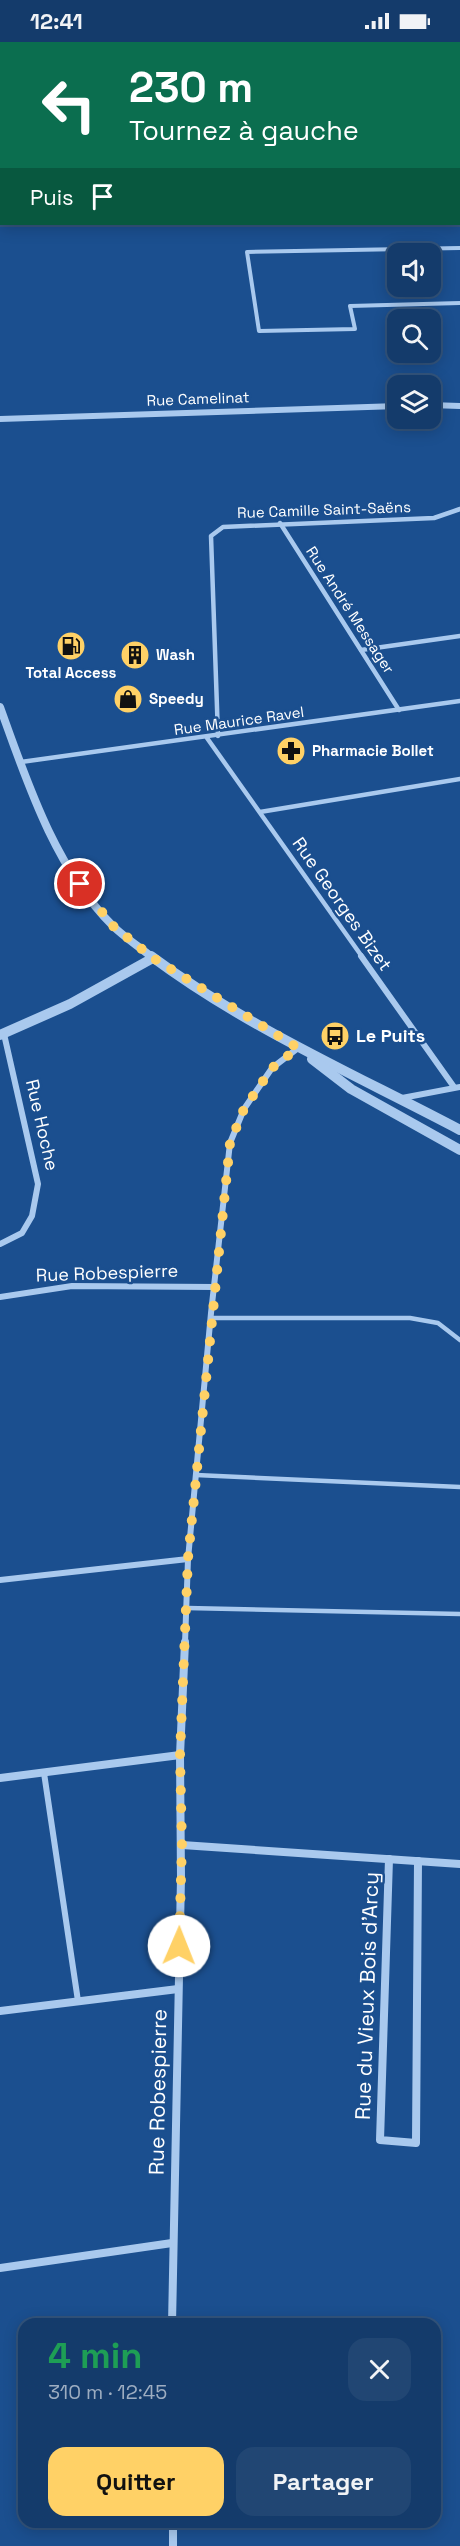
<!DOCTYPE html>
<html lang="fr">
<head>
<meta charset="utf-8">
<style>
  body { margin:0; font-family:"Space Grotesk",sans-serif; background:#214673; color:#f1f3f6; height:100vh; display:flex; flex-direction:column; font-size:22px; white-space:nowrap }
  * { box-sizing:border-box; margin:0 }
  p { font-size:20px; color:#9dadc1 }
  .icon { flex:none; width:33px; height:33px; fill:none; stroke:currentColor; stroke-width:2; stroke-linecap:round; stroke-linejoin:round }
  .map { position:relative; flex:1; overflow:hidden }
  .sheet { position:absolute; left:18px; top:2276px; width:423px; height:210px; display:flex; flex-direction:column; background:#143b6b; border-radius:18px; box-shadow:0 3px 15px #0003,0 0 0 2px #33557e }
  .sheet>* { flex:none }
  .hud { position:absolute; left:0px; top:0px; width:460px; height:183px; box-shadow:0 3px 15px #0003,0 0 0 2px #33557e; background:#0b6e4f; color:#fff; overflow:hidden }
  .controls { position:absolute; left:387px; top:201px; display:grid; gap:12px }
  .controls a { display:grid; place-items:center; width:54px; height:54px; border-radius:12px; background:#143b6b; box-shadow:0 3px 15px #0003,0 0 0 2px #33557e; font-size:30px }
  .pin { position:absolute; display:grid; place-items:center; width:51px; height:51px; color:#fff; margin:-26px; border:3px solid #fff; border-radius:50%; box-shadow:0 2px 6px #0007 }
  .me { position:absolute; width:66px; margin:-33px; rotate:1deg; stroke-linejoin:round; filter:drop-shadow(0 0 4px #0008) }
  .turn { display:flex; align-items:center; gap:21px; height:126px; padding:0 30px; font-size:27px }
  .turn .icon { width:78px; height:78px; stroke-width:2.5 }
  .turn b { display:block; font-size:42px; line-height:51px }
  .then { display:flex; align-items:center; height:57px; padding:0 30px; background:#0003; gap:12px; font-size:22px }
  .round { display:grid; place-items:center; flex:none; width:63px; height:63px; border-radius:18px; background:#214673 }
  .overview { display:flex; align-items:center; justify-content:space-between; height:102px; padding:0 30px }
  h1 { font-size:36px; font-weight:700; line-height:45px; color:#1e9e55 }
  .action { display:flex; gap:12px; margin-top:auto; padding:12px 30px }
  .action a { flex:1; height:69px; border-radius:18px; background:#ffd166; color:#111; font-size:24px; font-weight:700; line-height:69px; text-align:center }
  .action a+a { background:#214673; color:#f1f3f6 }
  .status { display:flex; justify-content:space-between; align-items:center; height:42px; padding:0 30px; background:#143b6b; direction:ltr }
  .status svg { height:16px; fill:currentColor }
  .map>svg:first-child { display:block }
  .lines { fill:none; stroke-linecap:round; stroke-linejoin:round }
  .service-far1 { stroke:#a9c9ee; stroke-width:4.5 }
  .service { stroke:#a9c9ee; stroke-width:6 }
  .minor-far3 { stroke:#a9c9ee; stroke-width:4 }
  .minor-far2 { stroke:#a9c9ee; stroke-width:4.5 }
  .minor-far1 { stroke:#a9c9ee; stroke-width:6 }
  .minor { stroke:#a9c9ee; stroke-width:8 }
  .tertiary-far2 { stroke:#a9c9ee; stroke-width:6 }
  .tertiary-far1 { stroke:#a9c9ee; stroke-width:8 }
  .tertiary { stroke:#a9c9ee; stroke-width:10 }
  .route { stroke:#ffd166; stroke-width:10; stroke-dasharray:0 18 }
  .labels { text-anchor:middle; stroke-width:5; stroke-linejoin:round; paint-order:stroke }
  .far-street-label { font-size:15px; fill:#fff; stroke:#1b4f8f }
  .far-poi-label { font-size:15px; font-weight:bold; fill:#fff; stroke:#1b4f8f; text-anchor:start }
  .street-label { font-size:18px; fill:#fff; stroke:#1b4f8f }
  .poi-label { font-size:18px; font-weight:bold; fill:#fff; stroke:#1b4f8f; text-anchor:start }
  .near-street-label { font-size:21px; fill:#fff; stroke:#1b4f8f }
</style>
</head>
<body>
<div class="status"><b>12:41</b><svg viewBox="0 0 49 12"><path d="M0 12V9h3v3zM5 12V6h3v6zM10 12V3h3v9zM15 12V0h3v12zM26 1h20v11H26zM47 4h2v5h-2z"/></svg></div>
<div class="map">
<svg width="460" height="2504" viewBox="0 0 460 2504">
  <rect width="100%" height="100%" fill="#1b4f8f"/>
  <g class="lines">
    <!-- service-far1 -->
    <g class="service-far1">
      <polyline points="211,1276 410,1276 438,1281 460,1298"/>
      <polyline points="196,1433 460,1445"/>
      <polyline points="187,1566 460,1572"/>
    </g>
    <!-- service -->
    <polyline class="service" points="44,1731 78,1959"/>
    <!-- minor-far3 -->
    <polyline class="minor-far3" points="460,206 247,210 259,289 355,287 350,264 460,261"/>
    <!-- minor-far2 -->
    <g class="minor-far2">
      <polyline points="280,481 399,668"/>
      <polyline points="361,608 460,594"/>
      <polyline points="218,694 211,494 223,485 434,476 460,467"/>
      <polyline points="207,696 363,916"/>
      <polyline points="21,720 460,659"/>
      <polyline points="260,770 460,737"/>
    </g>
    <!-- minor-far1 -->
    <g class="minor-far1">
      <polyline points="361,914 454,1045"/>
      <polyline points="402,1056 460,1045"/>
      <polyline points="0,1202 22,1191 32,1174 38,1142 4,992"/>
      <polyline points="0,1255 72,1244 215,1245"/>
      <polyline points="0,1538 188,1517"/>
      <polyline points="185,1601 188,1517 211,1271 230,1101 244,1067 272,1026 298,1006"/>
    </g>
    <!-- minor -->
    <g class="minor">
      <polyline points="0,1736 180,1713"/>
      <polyline points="182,1803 460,1822"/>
      <polyline points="389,1817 380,2098 416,2101 418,1819"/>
      <polyline points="0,1969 178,1947"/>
      <polyline points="0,2226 172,2201"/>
      <polyline points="172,2282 181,1836 180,1713 185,1600"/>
      <polyline points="173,2480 173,2504"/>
    </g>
    <!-- tertiary-far2 -->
    <g class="tertiary-far2">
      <polyline points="430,363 460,364"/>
      <polyline points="0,377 398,364"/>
    </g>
    <!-- tertiary-far1 -->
    <path class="tertiary-far1" d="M0,665C27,740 55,826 113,884C125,896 140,905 153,916"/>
    <!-- tertiary -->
    <g class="tertiary">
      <path d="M151,914C246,985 356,1033 460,1088"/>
      <polyline points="0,993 70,962 153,916"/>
      <polyline points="312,1017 351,1047 460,1108"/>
    </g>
  </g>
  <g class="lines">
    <!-- route -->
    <polyline class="route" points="80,842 113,884 153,916 298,1006 272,1026 244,1067 230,1101 188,1516 180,1713 182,1803 179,1904"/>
  </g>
  <!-- icons -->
  <defs>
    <g id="fuel-disc" transform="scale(1.5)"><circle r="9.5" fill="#ffd166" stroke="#1b4f8f"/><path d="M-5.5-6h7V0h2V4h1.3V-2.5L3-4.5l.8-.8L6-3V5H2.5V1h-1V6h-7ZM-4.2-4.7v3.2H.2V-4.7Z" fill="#111"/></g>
    <g id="building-disc" transform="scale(1.5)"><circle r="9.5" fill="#ffd166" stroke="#1b4f8f"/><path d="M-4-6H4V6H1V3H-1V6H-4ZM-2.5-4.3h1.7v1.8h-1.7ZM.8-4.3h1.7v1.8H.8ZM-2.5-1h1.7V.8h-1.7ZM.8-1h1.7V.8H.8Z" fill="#111"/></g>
    <g id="shop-disc" transform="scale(1.5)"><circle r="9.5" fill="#ffd166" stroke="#1b4f8f"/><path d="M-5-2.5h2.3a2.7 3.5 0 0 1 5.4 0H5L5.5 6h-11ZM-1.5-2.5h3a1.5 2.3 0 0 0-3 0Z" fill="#111"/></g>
    <g id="pharmacy-disc" transform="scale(1.5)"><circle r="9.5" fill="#ffd166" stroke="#1b4f8f"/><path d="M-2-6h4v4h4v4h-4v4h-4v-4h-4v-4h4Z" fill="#111"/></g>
    <g id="bus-disc" transform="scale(1.5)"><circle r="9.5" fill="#ffd166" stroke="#1b4f8f"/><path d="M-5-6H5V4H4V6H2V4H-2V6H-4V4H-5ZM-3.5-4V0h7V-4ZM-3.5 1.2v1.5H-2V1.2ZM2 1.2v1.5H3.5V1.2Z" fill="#111"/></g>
  </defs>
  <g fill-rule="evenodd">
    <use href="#fuel-disc" x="71" y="604"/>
    <use href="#building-disc" x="135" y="613"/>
    <use href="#shop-disc" x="128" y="657"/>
    <use href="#pharmacy-disc" x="291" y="709"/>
    <use href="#bus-disc" x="335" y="994"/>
  </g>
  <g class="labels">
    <!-- far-street labels -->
    <g class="far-street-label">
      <text transform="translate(198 357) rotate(-2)" y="5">Rue Camelinat</text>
      <text transform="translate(324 468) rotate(-2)" y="5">Rue Camille Saint-Saëns</text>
      <text transform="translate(350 568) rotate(57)" y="5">Rue André Messager</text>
      <text transform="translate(239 679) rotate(-8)" y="5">Rue Maurice Ravel</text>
    </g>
    <!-- far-poi labels -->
    <g class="far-poi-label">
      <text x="156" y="618">Wash</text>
      <text x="71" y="636" text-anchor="middle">Total Access</text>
      <text x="149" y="662">Speedy</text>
      <text x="312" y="714">Pharmacie Bollet</text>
    </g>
    <!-- street labels -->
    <g class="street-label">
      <text transform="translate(342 862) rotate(55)" y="6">Rue Georges Bizet</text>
      <text transform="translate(42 1083) rotate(77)" y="6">Rue Hoche</text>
      <text transform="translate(107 1231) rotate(-2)" y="6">Rue Robespierre</text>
    </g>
    <!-- poi labels -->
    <g class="poi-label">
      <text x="356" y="1000">Le Puits</text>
    </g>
    <!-- near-street labels -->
    <g class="near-street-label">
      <text transform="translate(367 1954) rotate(-88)" y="7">Rue du Vieux Bois d'Arcy</text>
      <text transform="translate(158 2050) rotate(-89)" y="7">Rue Robespierre</text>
    </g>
  </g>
</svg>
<div class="controls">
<a><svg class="icon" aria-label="sound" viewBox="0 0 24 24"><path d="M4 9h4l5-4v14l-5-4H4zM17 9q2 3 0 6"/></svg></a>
<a><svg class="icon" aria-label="search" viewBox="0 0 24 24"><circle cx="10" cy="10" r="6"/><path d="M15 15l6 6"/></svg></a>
<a><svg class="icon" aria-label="layers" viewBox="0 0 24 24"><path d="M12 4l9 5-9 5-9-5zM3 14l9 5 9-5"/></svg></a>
</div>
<div class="pin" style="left:80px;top:842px;background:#d93025"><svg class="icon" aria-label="arrive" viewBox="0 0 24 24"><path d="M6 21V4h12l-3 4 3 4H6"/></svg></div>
<svg class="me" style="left:179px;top:1904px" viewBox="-20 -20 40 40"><circle r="19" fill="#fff"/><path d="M0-13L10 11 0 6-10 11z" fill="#ffd166"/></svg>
<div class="hud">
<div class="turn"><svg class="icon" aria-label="left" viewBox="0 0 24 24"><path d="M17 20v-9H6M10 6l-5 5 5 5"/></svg><div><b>230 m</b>Tournez à gauche</div></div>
<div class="then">Puis<svg class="icon" aria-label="arrive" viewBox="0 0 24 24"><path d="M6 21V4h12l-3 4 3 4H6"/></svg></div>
</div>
<section class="sheet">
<div class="overview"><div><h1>4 min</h1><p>310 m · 12:45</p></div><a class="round"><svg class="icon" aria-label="close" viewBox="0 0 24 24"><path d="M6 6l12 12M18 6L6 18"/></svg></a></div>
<div class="action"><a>Quitter</a><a>Partager</a></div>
</section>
</div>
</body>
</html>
